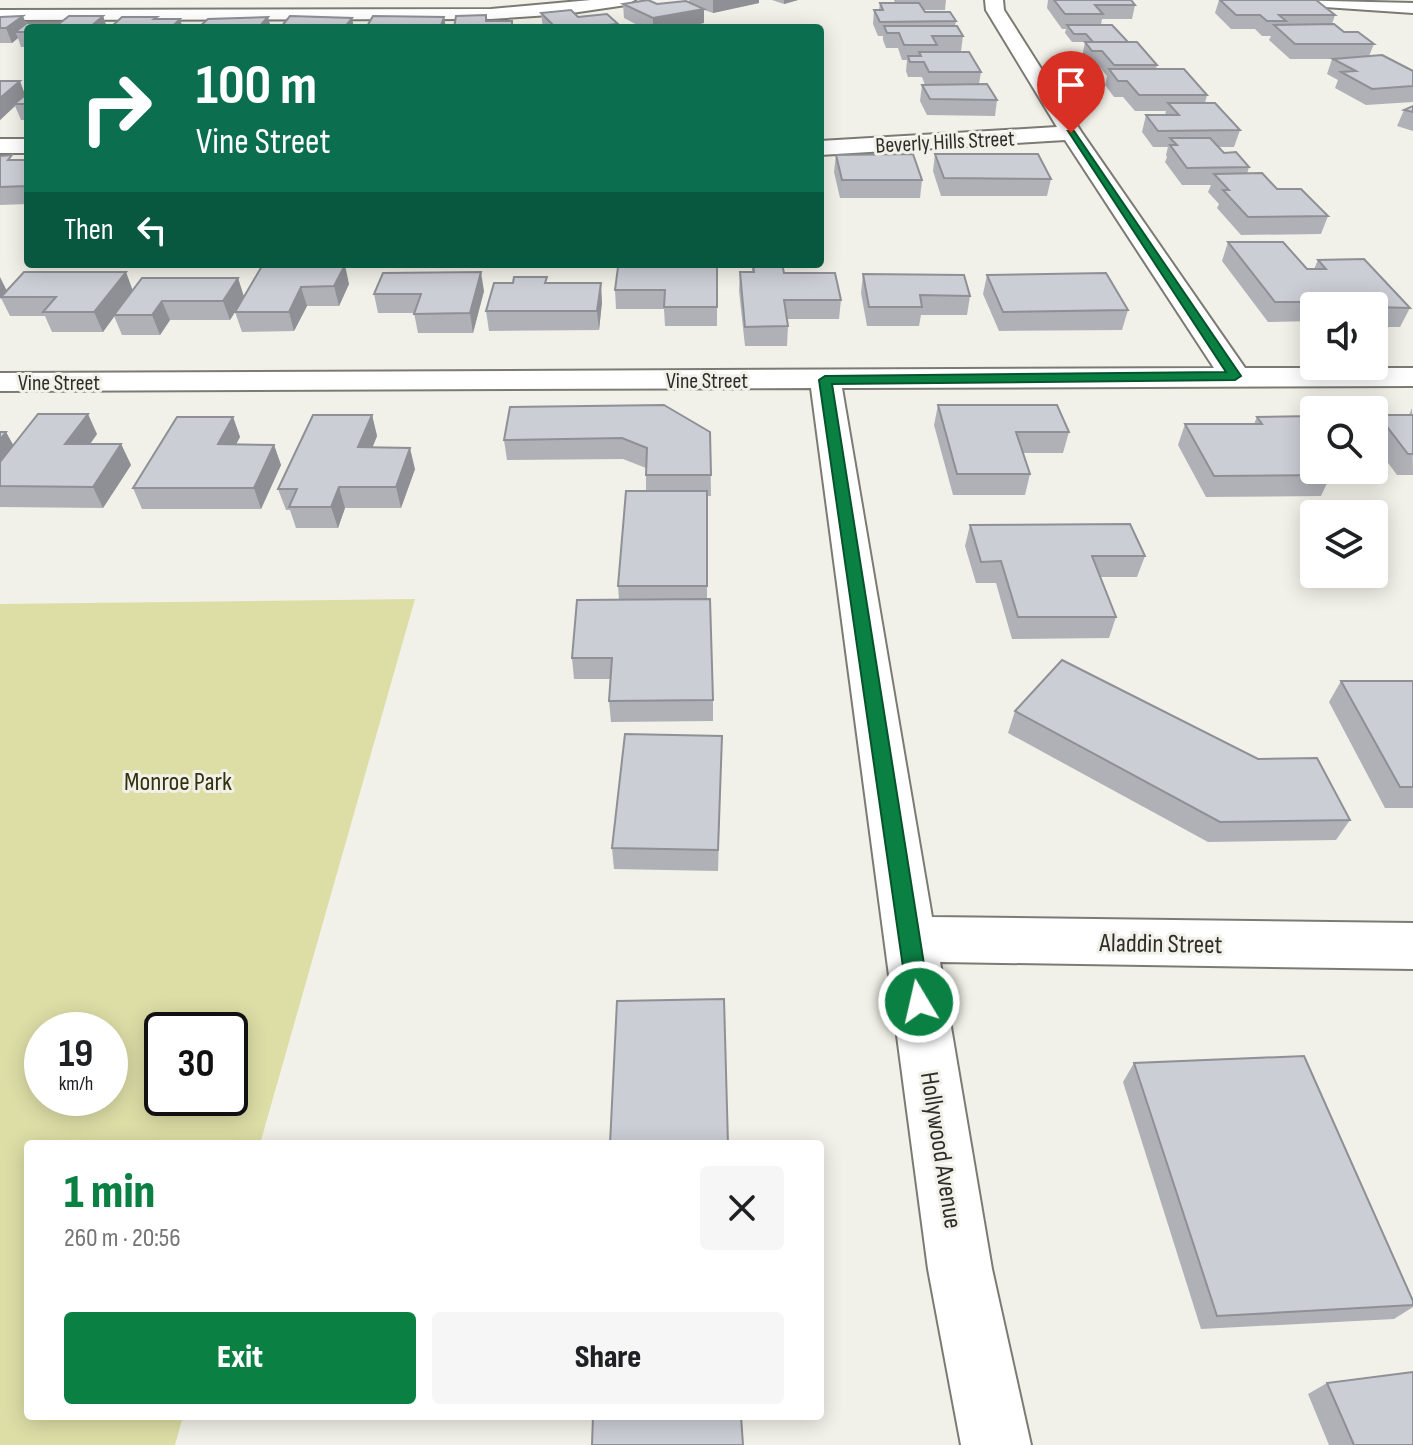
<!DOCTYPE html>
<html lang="en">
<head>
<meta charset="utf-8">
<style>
  body { margin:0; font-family:"Sofia Sans Condensed",sans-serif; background:#f6f6f6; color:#202124; height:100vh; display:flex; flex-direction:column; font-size:30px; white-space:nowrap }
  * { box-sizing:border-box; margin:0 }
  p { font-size:26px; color:#757577 }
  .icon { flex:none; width:44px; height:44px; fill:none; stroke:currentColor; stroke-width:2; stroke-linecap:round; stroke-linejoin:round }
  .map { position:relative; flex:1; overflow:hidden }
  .side { position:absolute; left:24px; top:1140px; width:800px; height:280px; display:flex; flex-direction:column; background:#fff; border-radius:8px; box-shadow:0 4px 20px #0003 }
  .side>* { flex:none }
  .guide { position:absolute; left:24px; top:24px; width:800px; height:244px; border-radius:8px; box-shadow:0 4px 20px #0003; background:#0b6e4f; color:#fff; overflow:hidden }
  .buttons { position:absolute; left:1300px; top:292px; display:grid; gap:16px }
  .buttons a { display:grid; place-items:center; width:88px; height:88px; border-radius:8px; background:#fff; box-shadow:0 4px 20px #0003; font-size:40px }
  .speed { position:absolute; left:24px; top:1012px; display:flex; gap:16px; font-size:40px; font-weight:700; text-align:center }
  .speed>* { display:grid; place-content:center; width:104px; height:104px; border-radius:50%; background:#fff; box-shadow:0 4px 20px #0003; line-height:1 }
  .speed small { font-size:20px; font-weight:400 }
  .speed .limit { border:4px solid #111; border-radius:12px; background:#fff; color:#111 }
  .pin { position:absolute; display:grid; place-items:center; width:68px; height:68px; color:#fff; margin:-82px -34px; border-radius:50% 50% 50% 0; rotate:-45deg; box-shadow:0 0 8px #0007 }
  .pin .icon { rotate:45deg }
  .me { position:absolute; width:88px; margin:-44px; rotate:351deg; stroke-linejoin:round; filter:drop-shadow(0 0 6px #0008) }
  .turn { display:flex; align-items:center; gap:28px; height:168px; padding:0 40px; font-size:36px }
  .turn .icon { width:104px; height:104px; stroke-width:2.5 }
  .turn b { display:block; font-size:56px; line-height:68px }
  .then { display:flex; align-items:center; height:76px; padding:0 40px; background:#0003; gap:16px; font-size:30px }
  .round { display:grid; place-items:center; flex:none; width:84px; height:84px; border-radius:8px; background:#f6f6f6 }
  .summary { display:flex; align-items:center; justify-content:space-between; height:136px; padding:0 40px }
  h1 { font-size:48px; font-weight:800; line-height:60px; color:#0b8043 }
  .primary-button { display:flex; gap:16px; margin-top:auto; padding:16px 40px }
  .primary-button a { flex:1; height:92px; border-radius:8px; background:#0b8043; color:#fff; font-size:32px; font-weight:800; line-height:92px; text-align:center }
  .primary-button a+a { background:#f6f6f6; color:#202124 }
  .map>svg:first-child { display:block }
  .green { fill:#dddea6; fill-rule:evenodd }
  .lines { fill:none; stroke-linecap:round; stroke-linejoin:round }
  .street-casing { stroke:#7b7b74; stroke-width:4 }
  .street { fill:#fff; fill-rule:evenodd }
  .wall { fill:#afb1b7 }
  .shaded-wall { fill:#8e9095 }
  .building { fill:#cbced5; stroke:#8e9095; stroke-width:2 }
  .route { fill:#0b8043; stroke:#07532c; stroke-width:2 }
  .labels { text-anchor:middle; stroke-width:6; stroke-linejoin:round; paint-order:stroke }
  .far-street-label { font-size:22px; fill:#2d2d2a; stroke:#f1f1e9 }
  .park-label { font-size:26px; fill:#32320e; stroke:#f1f1e9 }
  .street-label { font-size:26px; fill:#2d2d2a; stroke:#f1f1e9 }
</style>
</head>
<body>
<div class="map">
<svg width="1413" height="1445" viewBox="0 0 1413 1445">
  <rect width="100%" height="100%" fill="#f1f1e9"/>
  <!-- green -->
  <path class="green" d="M415,599L260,1144H28V1416H183L175,1445H0V604ZM42,1030H110V1098H42ZM162,1030H230V1098H162Z"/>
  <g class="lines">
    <!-- street casing -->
    <g class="street-casing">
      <g id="street">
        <polygon points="591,0 635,0 626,5 565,14 491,19 0,20 0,10 491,9"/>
        <polygon points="985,0 1003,0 1004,10 1082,133 1245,368 1413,368 1413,386 842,388 932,917 1413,923 1413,969 940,962 992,1269 1031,1445 961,1445 928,1269 811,388 0,391 0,373 1214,368 1065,140 820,155 820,141 1057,127 986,10"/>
        <polygon points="1286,0 1413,3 1413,13 1295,5"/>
        <rect x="0" y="139" width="28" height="14"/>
      </g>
    </g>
    <!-- street -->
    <use href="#street" class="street"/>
  </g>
  <!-- wall -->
  <g class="wall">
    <polygon points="689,0 759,0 759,3 713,13 704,10 704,23 680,28 643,28 624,18 623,4 689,3"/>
    <polygon points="772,0 798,0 784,4"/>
    <polygon points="894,0 946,0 945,10 923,10 925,12 956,21 955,26 963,36 961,51 936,52 981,72 979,84 997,100 995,116 927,115 920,101 922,85 925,85 922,77 908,77 906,71 907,60 902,60 898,48 886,48 883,40 883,36 878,36 873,24 874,10 879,10 880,3 895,3"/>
    <polygon points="1048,0 1131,0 1135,5 1132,19 1102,19 1101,25 1128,42 1157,65 1156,69 1207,95 1205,103 1240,130 1234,147 1219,147 1224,153 1249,167 1247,174 1328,216 1321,234 1241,235 1217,208 1219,204 1208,192 1211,185 1182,185 1165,162 1167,157 1166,155 1168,147 1153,147 1142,132 1146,115 1165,115 1166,111 1135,111 1123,97 1114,97 1105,85 1107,76 1099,66 1088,66 1082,57 1085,42 1072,42 1065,33 1066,29 1062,29 1047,8"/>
    <polygon points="1219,0 1316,0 1335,15 1332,24 1344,32 1374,44 1369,56 1413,71 1413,102 1366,105 1335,88 1338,80 1327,74 1332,59 1290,59 1269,40 1271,36 1262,36 1255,29 1231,29 1215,13"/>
    <polygon points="541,13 578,17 618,24 618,28 543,28"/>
    <polygon points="103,16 107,28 28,28 28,47 21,47 18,38 12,43 0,43 0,17 26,24 60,23"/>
    <polygon points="0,81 25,95 28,93 28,120 21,120 15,106 0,120"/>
    <polygon points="1413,106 1413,131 1397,126 1404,110"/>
    <polygon points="935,154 1051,179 1047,196 941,196 933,171"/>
    <polygon points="836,155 922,180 920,198 840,198 834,172"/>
    <polygon points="0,156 14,160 28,160 28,204 0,205"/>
    <polygon points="1228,242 1307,269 1314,269 1318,260 1410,308 1400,327 1374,327 1374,306 1314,306 1314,323 1313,321 1268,322 1222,261"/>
    <polygon points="752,264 782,264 784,273 841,300 839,319 787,319 788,326 787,346 745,346 739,291 740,272 752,272"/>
    <polygon points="262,266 349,284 339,306 307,306 294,331 242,332 235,312 242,301 230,320 170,320 160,335 122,335 114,316 103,332 52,332 45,316 10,316 1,298 7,291 133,290 238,278 244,297"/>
    <polygon points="717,267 717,326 665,326 664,309 616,309 615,290"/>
    <polygon points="863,274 970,296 967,315 921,315 919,326 867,326 861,293"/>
    <polygon points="987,275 1128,310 1122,330 999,331 983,294"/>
    <polygon points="547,283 602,302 599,330 489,331 486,311"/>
    <polygon points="484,291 473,333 418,333 414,313 378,313 374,294"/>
    <polygon points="938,405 1069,432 1063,453 1023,453 1030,474 1025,495 953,495 934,425"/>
    <polygon points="1412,408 1413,475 1397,475 1374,444 1374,422 1378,415 1409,415"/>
    <polygon points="372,415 377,436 372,448 415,469 401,508 345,508 338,528 296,528 290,510 286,510 278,489"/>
    <polygon points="233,417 240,437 236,444 274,445 281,465 261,509 142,509 133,488"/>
    <polygon points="1257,417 1314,470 1374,470 1374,446 1384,460 1373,480 1328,481 1321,496 1206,497 1178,445 1185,424 1254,424"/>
    <polygon points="0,432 6,432 13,445 97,434 90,444 121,444 131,465 103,508 0,507"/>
    <polygon points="710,432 711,496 707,496 707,599 713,700 713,721 611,722 609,701 610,679 574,679 572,658 619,600 618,586 646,491 646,468 623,459 507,460 504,440"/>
    <polygon points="970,525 1145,556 1137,577 1100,577 1116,617 1109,638 1012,639 996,583 976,583 965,546"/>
    <polygon points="1341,681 1413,681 1413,808 1385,808 1329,702"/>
    <polygon points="1015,711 1350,820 1336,840 1208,842 1008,733"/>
    <polygon points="722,736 718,871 614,869 612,848"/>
    <polygon points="1134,1063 1413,1301 1413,1307 1394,1319 1201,1329 1123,1082"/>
    <polygon points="1327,1383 1413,1445 1329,1445 1308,1394"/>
  </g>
  <!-- shaded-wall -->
  <g class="shaded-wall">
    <polygon points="713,0 759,0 759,3 713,13"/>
    <polygon points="784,0 798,0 784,4"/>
    <polygon points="704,9 704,23 680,28 653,28 653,18"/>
    <polygon points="23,16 28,28 15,32 18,38 12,43 6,28"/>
    <polygon points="103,16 107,28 89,28"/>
    <polygon points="268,17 271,28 258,28"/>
    <polygon points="444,17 446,28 440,28"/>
    <polygon points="352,18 354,28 344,28"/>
    <polygon points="180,19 183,28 171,28"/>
    <polygon points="618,24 618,28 575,28"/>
    <polygon points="20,81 26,97 14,104 15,106 0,120 0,98"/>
    <polygon points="345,265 349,284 339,306 334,286"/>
    <polygon points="126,272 133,291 103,332 94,312"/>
    <polygon points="481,272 484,291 473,333 470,313"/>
    <polygon points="0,277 7,291 0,299"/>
    <polygon points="238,278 244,297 230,320 223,301"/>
    <polygon points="601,283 602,302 599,330 597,311"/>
    <polygon points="301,287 307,306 294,331 289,312"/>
    <polygon points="162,301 170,320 160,335 152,315"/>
    <polygon points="88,414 97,434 76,464 65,444"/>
    <polygon points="372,415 377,436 364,468 358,447"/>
    <polygon points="233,417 240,437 225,465 218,444"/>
    <polygon points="6,432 17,452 0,476 0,440"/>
    <polygon points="121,444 131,465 103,508 93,487"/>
    <polygon points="274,445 281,465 261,509 254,488"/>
    <polygon points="410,448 415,469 401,508 396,487"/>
    <polygon points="339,487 345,508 338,528 331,507"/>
  </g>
  <!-- building -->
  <g class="building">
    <polygon points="648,0 657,4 686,1 704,9 653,18 623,4"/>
    <polygon points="1054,0 1131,0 1135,5 1095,5 1103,14 1065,14"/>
    <polygon points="1220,0 1316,0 1335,15 1279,15 1286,21 1267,21 1260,15 1236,15"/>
    <polygon points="880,3 919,3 925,12 950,12 956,21 880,22 874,10 883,10"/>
    <polygon points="571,10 578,17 607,14 618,24 575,28 556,28 541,13"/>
    <polygon points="486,15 486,21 512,21 512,28 454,28 456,16"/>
    <polygon points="23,16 6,28 0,28 0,17"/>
    <polygon points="69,16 103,16 89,28 28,28 28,32 15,32 27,23 60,23"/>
    <polygon points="290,16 352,18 344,28 280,28"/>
    <polygon points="373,16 444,17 440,28 366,28"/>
    <polygon points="122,17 157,17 154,19 180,19 171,28 110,28"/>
    <polygon points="268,17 258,28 198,28 208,19"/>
    <polygon points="1334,24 1344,32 1358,32 1374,44 1295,44 1274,25"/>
    <polygon points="1067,25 1112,25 1128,42 1093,42 1086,34 1074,34"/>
    <polygon points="884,26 957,26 963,36 932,36 937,45 904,45 899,33 887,33"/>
    <polygon points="1085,42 1137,42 1157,65 1114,65 1102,51 1092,51"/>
    <polygon points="919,52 969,52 981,72 929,72 924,62 910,62 908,56 921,56"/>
    <polygon points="1382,55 1413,71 1413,86 1372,89 1341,72 1356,71 1333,59"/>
    <polygon points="1109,69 1184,69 1207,95 1139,95 1127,81 1118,81"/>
    <polygon points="0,81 20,81 0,98"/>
    <polygon points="987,84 997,100 930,99 922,85"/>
    <polygon points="28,93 28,104 14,104"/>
    <polygon points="1168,103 1215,103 1240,130 1158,131 1146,115 1179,115"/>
    <polygon points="1413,106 1413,112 1404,110"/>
    <polygon points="1170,138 1210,138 1224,153 1236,152 1249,167 1187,168 1170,145 1177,145"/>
    <polygon points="913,154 922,180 842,180 836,155"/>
    <polygon points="935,154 1038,154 1051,179 944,178"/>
    <polygon points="12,155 8,160 28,160 27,186 0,187 0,156"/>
    <polygon points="1262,173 1277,189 1301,189 1328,216 1248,217 1223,190 1229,190 1214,174"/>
    <polygon points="1228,242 1283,242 1307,269 1326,269 1318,260 1364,259 1410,308 1374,307 1374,306 1324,306 1321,302 1275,302"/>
    <polygon points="753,264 782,264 784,273 835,273 841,300 784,300 788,326 745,327 740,272 754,272"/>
    <polygon points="345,265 334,286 301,287 289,312 235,312 262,266"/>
    <polygon points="618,267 717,267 717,307 664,307 665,290 615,290"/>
    <polygon points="24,272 126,272 94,312 43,312 56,297 1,297"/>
    <polygon points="481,272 470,313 414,314 421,294 374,294 383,273"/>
    <polygon points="1106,273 1128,310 1003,312 987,275"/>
    <polygon points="863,274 964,275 970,296 920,295 922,307 869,307"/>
    <polygon points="514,277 547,277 545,283 601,283 597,311 486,311 494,283 513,283"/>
    <polygon points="142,278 238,278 223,301 162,301 152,315 114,315"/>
    <polygon points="664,405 710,432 711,475 646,475 647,448 622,438 504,440 510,407"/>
    <polygon points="938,405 1057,405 1069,432 1016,432 1030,474 957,474"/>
    <polygon points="38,414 88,414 65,444 121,444 93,487 0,486 0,462"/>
    <polygon points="313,415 372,415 358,447 410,448 396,487 339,487 331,507 289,507 297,489 278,489"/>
    <polygon points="1378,415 1413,415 1413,454 1408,454"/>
    <polygon points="1314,416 1314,470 1328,470 1331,475 1214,476 1185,424 1262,424 1257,417"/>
    <polygon points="177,417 233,417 218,444 274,445 254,488 133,488"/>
    <polygon points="0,432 6,432 0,440"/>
    <polygon points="1374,446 1384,460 1374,460"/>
    <polygon points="626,491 707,491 707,586 618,586"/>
    <polygon points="1130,524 1145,556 1092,556 1116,617 1018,617 1001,561 981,562 970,525"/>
    <polygon points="710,599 713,700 609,701 612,658 572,658 577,600"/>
    <polygon points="1062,660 1258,759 1317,758 1350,820 1220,822 1015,711"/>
    <polygon points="1341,681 1413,681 1413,787 1400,787"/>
    <polygon points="625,734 722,736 718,850 612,848"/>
    <polygon points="724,999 728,1144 610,1144 617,1001"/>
    <polygon points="1304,1056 1413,1301 1413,1305 1217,1316 1134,1063"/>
    <polygon points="1413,1372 1413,1445 1354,1445 1327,1383"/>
    <polygon points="593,1416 741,1416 743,1445 592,1445"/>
  </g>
  <!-- route -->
  <polygon class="route" points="1068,131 1074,131 1241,376 1235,380 832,384 930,1002 927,1009 919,1012 911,1009 908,1002 819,380 825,376 1226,372"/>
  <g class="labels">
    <!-- far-street labels -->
    <g class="far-street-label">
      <text transform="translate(945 141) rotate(-3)" y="8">Beverly Hills Street</text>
      <text x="707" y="388">Vine Street</text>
      <text x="59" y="390">Vine Street</text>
    </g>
    <!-- park labels -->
    <g class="park-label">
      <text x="178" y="790">Monroe Park</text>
    </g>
    <!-- street labels -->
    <g class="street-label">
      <text transform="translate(1161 943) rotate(1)" y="9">Aladdin Street</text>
      <text transform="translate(942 1150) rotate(81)" y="9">Hollywood Avenue</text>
    </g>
  </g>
</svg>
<div class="buttons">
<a><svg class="icon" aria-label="sound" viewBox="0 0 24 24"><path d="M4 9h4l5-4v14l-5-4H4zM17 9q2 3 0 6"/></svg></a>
<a><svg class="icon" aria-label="search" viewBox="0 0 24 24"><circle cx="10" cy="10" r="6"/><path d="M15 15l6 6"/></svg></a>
<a><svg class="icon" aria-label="layers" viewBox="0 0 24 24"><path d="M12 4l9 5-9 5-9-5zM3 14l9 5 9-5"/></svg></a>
</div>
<div class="speed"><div>19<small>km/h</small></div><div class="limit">30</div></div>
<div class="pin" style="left:1071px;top:133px;background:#d93025"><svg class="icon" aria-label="arrive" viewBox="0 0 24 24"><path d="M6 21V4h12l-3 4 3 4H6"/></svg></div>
<svg class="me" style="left:919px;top:1002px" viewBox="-20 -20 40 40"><circle r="17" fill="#0b8043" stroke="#fff" stroke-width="3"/><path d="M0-11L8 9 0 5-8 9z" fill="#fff"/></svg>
<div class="guide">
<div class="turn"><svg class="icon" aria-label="right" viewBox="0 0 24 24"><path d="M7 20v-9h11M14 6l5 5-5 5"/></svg><div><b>100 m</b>Vine Street</div></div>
<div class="then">Then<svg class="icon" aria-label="left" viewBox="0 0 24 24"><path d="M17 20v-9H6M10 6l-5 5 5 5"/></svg></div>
</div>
<section class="side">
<div class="summary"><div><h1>1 min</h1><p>260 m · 20:56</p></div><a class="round"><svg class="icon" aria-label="close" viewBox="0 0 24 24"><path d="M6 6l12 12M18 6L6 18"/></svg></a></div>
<div class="primary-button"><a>Exit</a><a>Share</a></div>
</section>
</div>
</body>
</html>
